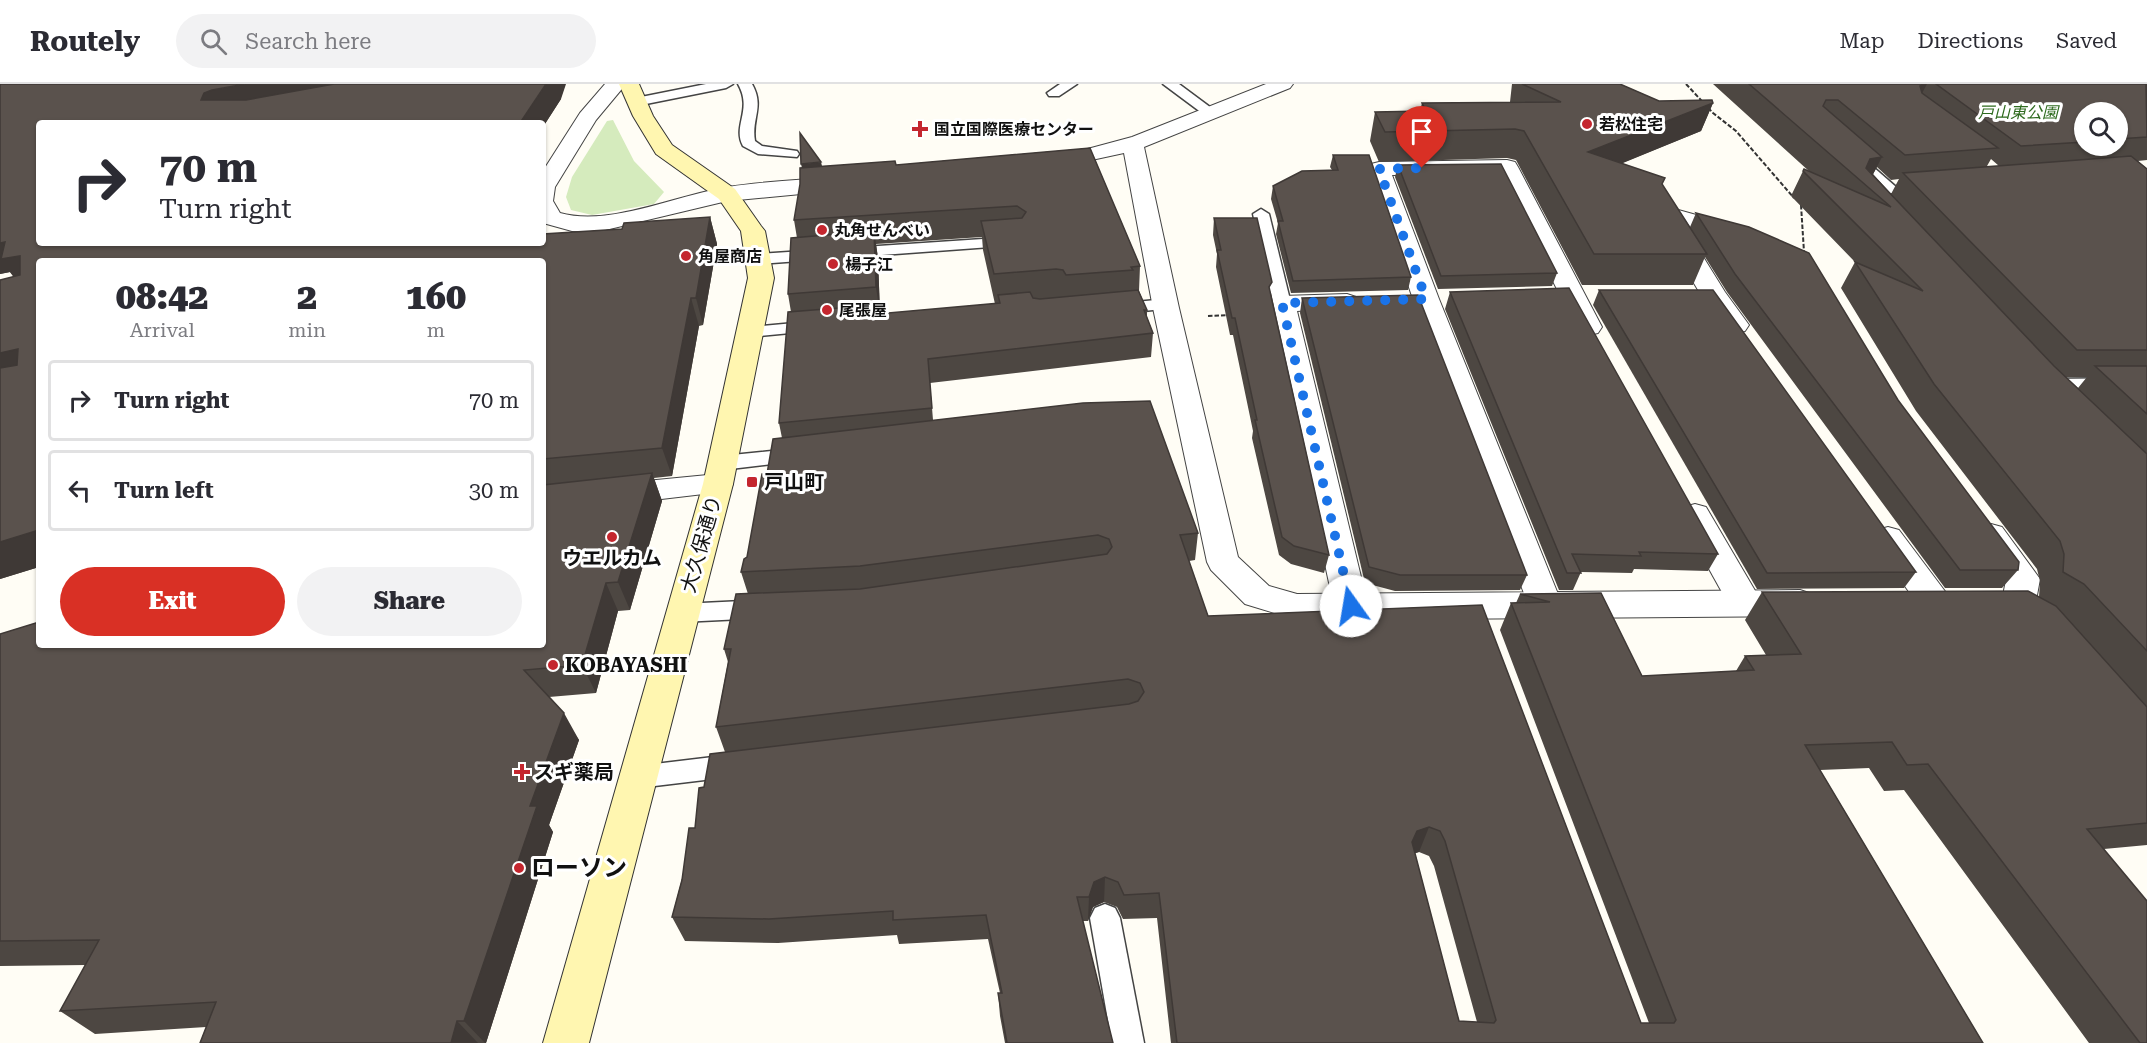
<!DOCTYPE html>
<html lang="en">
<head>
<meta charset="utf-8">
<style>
  body { margin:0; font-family:"Roboto Serif","Noto Sans JP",serif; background:#f2f2f3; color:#2b2b33; height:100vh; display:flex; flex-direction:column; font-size:22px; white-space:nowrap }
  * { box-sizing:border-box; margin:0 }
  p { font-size:20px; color:#7c7c81 }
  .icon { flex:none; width:33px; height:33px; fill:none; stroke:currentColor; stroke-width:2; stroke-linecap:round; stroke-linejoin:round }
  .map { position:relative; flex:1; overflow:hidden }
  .sheet { position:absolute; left:36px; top:174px; width:510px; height:390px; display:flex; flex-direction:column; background:#fff; border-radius:6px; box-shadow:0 2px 4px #0004 }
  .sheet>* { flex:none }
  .top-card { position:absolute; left:36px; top:36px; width:510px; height:126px; border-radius:6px; box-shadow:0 2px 4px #0004; background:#fff; color:#2b2b33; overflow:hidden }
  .controls { position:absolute; left:2074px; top:18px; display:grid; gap:12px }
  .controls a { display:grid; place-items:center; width:54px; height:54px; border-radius:50%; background:#fff; box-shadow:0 2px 4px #0004; font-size:30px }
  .pin { position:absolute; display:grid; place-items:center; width:51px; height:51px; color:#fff; margin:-62px -26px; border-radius:50% 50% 50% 0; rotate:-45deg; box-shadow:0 0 6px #0007 }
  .pin .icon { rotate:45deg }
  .me { position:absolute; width:66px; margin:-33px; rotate:347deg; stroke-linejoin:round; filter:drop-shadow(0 0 4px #0008) }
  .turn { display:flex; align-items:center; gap:21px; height:126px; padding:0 24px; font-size:27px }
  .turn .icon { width:78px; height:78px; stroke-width:2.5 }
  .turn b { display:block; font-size:42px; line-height:51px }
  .eta { display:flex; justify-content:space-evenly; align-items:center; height:102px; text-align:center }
  .eta b { font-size:36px; font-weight:800; line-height:42px }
  .action { display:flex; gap:12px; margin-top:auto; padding:12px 24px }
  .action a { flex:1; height:69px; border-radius:36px; background:#d93025; color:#fff; font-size:24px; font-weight:800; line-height:69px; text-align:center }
  .action a+a { background:#f2f2f3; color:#2b2b33 }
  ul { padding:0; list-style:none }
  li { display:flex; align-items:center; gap:18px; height:81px; margin:0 12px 9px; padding:0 12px; border:3px solid #e1e1e2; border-radius:6px }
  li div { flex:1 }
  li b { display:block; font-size:22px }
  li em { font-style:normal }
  header { display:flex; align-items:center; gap:36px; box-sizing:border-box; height:84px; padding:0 30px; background:#fff; border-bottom:2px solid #e1e1e2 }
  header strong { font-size:28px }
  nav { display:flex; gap:33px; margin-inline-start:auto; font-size:21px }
  .search { width:420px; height:54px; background:#f2f2f3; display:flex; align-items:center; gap:15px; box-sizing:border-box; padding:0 21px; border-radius:33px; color:#7c7c81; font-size:22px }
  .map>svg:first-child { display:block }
  .green { fill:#d5ebbd }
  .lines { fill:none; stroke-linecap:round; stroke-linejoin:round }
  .service-casing { stroke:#444; stroke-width:3 }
  .minor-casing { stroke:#444; stroke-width:2 }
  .tertiary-casing { stroke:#444; stroke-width:2 }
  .secondary-casing { stroke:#333; stroke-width:2 }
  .path { stroke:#333; stroke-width:2; stroke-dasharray:4.5 2; stroke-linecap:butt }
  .service { fill:#fff; fill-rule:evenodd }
  .minor { fill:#fff; fill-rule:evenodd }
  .tertiary { fill:#fff; fill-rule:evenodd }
  .secondary { fill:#fff6b0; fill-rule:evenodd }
  .wall { fill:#4d4742; fill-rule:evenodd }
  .shaded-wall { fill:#3f3936 }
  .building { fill:#5a524d; stroke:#3f3936; stroke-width:1.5; fill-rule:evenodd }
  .route { stroke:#1a73e8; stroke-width:10; stroke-dasharray:0 18 }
  .poi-dot { fill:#c4262e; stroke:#fff; stroke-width:2 }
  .labels { text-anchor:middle; stroke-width:6; stroke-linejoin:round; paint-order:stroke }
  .far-park-label { font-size:16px; font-style:italic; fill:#2f6b1f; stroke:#fff }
  .far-poi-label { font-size:16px; font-weight:bold; fill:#111; stroke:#fff; text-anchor:start }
  .poi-label { font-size:20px; font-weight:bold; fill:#111; stroke:#fff; text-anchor:start }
  .street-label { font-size:20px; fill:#111; stroke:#fff }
  .near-poi-label { font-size:24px; font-weight:bold; fill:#111; stroke:#fff; text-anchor:start }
</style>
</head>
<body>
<header>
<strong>Routely</strong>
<div class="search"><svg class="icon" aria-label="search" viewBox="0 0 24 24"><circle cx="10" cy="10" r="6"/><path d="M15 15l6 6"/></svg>Search here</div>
<nav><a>Map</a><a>Directions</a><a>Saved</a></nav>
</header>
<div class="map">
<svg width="2147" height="959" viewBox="0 0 2147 959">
  <rect width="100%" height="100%" fill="#fffdf5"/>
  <!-- green -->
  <polygon class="green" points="613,36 634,77 664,108 654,120 592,131 571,126 566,113 572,93 607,37"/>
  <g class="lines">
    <!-- service casing -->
    <g class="service-casing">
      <g id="service">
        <polygon points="706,0 733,0 726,4 636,22 629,18 636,14"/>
        <path d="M738,0H752C765,23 751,34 755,57L762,62L797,67L799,70L797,73L758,70L743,62C732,42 753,26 738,0Z"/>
        <polygon points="1060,0 1077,0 1059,12 1049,12 1047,9"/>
        <polygon points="1163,0 1179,0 1218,29 1211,33 1206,32"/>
        <polygon points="1851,67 1856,68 1896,103 1899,106 1896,109 1886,109 1846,74 1844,71"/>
        <polygon points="1261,125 1269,130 1291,220 1288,224 1276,224 1273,220 1253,130"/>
        <polygon points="1013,153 1019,155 1021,158 1019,161 758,180 750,175 758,170"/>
        <polygon points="1166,215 1172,216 1175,220 1172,224 1115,230 1109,229 1106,225 1109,221 1115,220"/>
        <polygon points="816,237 822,238 825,242 822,246 750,253 744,252 741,248 744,244 750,243"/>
        <polygon points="2147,294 2147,306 2046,307 2039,305 2036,301 2039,297 2046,295"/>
        <polygon points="800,364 807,366 810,371 807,376 722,386 715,384 712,379 715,374 722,372"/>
        <polygon points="763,516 771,519 775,525 771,531 763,534 681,538 673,535 669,529 673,523 681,520"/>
        <polygon points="738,670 747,673 751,681 747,689 738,692 638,704 629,701 625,693 629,685 638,682"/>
        <polygon points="1105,820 1115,824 1120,834 1144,959 1112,959 1090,834 1095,824"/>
      </g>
    </g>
    <!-- minor casing -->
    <g class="minor-casing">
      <g id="minor">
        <polygon points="1507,76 1515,78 1518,83 1602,243 1598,249 1589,251 1580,249 1576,243 1499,90 1392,91 1439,215 1562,520 1557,529 1545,533 1533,529 1528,520 1413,215 1368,85 1371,80 1379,78"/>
        <polygon points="1664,122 1743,144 1747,149 1743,154 1735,156 1684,142 1725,208 1749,241 1745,247 1736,249 1727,247 1701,211 1652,129 1656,124"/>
        <polygon points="1347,210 1356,213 1360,218 1356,223 1297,227 1368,522 1363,531 1351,535 1339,531 1334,522 1269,220 1273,215 1282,212"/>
        <polygon points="718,390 729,393 733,400 729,407 543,429 543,407"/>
        <polygon points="1695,420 1706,423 1757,510 1762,519 1757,528 1745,532 1733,528 1679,431 1684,423"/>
        <polygon points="1991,440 2002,443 2040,495 2035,522 2030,531 2018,535 2006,531 2001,522 2006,496 1975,451 1980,443"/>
        <polygon points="1888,443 1899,446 1947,510 1952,519 1947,528 1935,532 1923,528 1877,462 1872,454 1877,446"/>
      </g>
    </g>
    <!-- tertiary casing -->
    <g class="tertiary-casing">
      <g id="tertiary">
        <path d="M605,0H626L596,36L555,103L553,117L560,129C610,143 676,111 728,103C765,97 805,96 843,92L851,94L854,99L851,104L843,106L727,117L597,148L572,147L543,139V87L580,29Z"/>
        <polygon points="1266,0 1293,0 1290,4 1144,63 1179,224 1238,473 1269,502 1297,510 1800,506 1812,510 1817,519 1812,528 1800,532 1297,536 1245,520 1211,486 1207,478 1153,224 1124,69 1050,85 1042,83 1039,78 1042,73 1080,67 1132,53"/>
      </g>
    </g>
    <!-- secondary casing -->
    <g class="secondary-casing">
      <polygon id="secondary" points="619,0 639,0 653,32 672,61 735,105 761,142 765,147 774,194 733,400 589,959 543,959 703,400 748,194 741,147 719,115 656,70 633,32"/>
    </g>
    <!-- path -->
    <g class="path">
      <polyline points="1686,0 1713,29 1736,47 1794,114"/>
      <polyline points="1801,121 1804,168"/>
      <polyline points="1208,232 1231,231"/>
    </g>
    <!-- service -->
    <use href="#service" class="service"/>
    <!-- minor -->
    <use href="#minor" class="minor"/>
    <!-- tertiary -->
    <use href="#tertiary" class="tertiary"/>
    <!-- secondary -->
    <use href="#secondary" class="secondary"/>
  </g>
  <!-- wall -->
  <g class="wall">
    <polygon points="0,0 561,15 543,43 543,39 39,159 543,159 622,145 710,133 717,160 703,241 699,242 672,392 654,394 662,417 630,526 618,527 596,609 549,613 579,656 549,741 553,748 486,959 200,959 206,943 95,950 60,927 86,881 0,882 0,550 543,561 543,177 39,177 39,483 0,495 0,196 14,193 10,188 0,190"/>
    <polygon points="1512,0 1620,0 1659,17 1713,19 1701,47 1622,79 1662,101 1690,143 1696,129 1898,316 2018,486 2002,504 1945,504 1727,208 1705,173 1693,201 1582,201 1516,76 1507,74 1379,78 1370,57 1375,28 1420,27 1422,19 1510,18"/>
    <path d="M1713,0H2147V76L2138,77L2147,85V761L2104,765L2147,959H2089L1904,706L1884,707L1869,684L1820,686L1983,959H1171L1157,834L1123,835L1117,823L1104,818L1093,823L1088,837H1083L1113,959H1005L1000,932L998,909H1000L988,855L899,860L897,851L778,859L685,857L672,833L695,744L704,703L725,668L716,643L728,578L724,565L748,510L741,488L747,473L767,390L782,354L779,339L791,228L788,210L797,154L794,136L822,82L896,81L1090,64L1140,182L1139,207L1147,226V233L1153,249L1151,273L930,299L933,336L1198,449L1195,476L1189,477L1208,532L1482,521L1641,939H1649L1500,546L1511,519H1516L1520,510L1601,509L1642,592L1736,587L1745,572L1766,571L1745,536L1762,508L2039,513L2040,497L2037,485L1916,327L1841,204L1855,178L1791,112L1803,87L1810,88ZM2085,28H2118V62H2085ZM1991,75L1999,82H1987ZM1877,83L1891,96L1899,95L1891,110L1873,90ZM982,153L983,166L995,220L880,230L878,174L876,160ZM2066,293H2087L2078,304ZM1419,768L1429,772L1434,782L1477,938L1459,937L1415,769Z"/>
    <polygon points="1333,71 1411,193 1408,206 1291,209 1276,150 1278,139 1271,115 1273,102 1332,86 1330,83"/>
    <polygon points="1398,81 1557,189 1552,202 1438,205 1395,93"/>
    <polygon points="1214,134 1271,209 1329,471 1324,489 1291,480 1279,471 1252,354 1253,347 1233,251 1230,251 1216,183 1217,170 1213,151"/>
    <polygon points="1599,206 1916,488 1904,504 1757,505 1593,221"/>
    <polygon points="1450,208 1718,470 1708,487 1634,485 1632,489 1581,488 1573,506 1559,506 1445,225"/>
    <polygon points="1302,214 1527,491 1520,506 1395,507 1365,499 1300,229"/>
  </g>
  <!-- shaded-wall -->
  <g class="shaded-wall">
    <polygon points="245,0 388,0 215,39 201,16 204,9 212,6"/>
    <polygon points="546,0 566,0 561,15 543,43 543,39 520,39"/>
    <polygon points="1925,0 1927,0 1915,22 1920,2"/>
    <polygon points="1713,19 1701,47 1579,97 1588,68"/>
    <polygon points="1882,73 1869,98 1860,96 1870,75"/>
    <polygon points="821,78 824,90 804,92 801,80"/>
    <polygon points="710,133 717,160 703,241 696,214"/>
    <polygon points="874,147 878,174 880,230 876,203"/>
    <polygon points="5,158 20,172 21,203 10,188 0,190 0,159"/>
    <polygon points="691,214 699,242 672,392 662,364"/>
    <polygon points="18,265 39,291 0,302 0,269"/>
    <polygon points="652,389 662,417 630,526 618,498"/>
    <polygon points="39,446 39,483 0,495 0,458"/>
    <polygon points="606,499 618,527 596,609 582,581"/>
    <polygon points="564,629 579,656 549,741 553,748 486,959 485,959 464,937 530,722"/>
    <polygon points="1429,743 1419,768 1407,772 1402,784 1417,747"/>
    <polygon points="1105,793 1104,818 1093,823 1088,837 1089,813 1094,798"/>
    <polygon points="457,937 478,959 451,959"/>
  </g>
  <!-- building -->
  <g class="building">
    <polygon points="0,0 245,0 212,6 204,9 201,16 246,16 334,0 546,0 520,39 39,39 39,159 543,159 543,150 622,145 624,139 710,133 696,214 691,214 662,364 543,375 543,177 39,177 39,446 0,458 0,284 17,281 18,265 0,269 0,196 20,191 20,172 1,175 5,158 0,159"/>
    <polygon points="1522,0 1620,0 1659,17 1712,16 1713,19 1588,68 1665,94 1662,100 1707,170 1594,170 1524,47 1515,45 1385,48 1375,28 1426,27 1422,19 1561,18"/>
    <polygon points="1749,0 1925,0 1920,2 1922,9 1998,64 1905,71 1838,16 1826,16 1823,22 1882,73 1870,75 1866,84 2054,282 2147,370 2147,567 2084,500 2063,488 2064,470 2060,457 1934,300 1855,178 1923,207 1803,87 1804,85 1891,123"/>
    <polygon points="1936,0 2146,0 2147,53 2118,55 2118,28 2085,28 2085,58 2021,62"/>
    <polygon points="800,49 821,78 801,80"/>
    <polygon points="1090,64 1140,182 1131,183 1133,186 1066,191 1063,186 1056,185 994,190 981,137 1022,134 1026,128 1017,122 794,136 800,100 800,84 895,77 896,81"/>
    <polygon points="1333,71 1369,71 1411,193 1293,197 1278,137 1283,137 1273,102 1302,87 1338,86"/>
    <polygon points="2131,72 2147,85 2147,266 2077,266 1903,89"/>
    <polygon points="1501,80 1557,189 1441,192 1398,81"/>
    <polygon points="1696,129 1749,143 1809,169 1898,316 2019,478 2018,486 1960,486 1735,190"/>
    <polygon points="1214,134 1257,134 1272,198 1269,203 1329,471 1294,462 1282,453 1255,336 1257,336 1235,234 1232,234 1217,166 1221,166"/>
    <polygon points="874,147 876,203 788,210 791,154"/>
    <polygon points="1569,204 1718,470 1639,468 1641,472 1572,470 1581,489 1567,489 1450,208"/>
    <polygon points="1138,206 1147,226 1144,226 1153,249 928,275 932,324 779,339 788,228 877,221 877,230 1000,219 998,211 1030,208 1033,214 1040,215"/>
    <polygon points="1599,206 1713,206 1916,488 1767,489"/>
    <polygon points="1418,211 1527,491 1400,491 1369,483 1302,214"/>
    <polygon points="2095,282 2147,282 2147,330"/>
    <path d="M1150,317L1198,449L1180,451L1208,532L1482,521L1641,939H1674L1676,936L1511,519L1550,518L1520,510L1601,509L1642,592L1754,586L1745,572L1801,570L1762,508L2028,507L2056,522L2147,623V739L2087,745L2147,817V959H2140L1928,680L1907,681L1892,658L1805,661L1983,959H1177L1159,809L1124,811L1118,798L1105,793L1094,798L1089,813H1077L1113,959H1007L998,909H1002L986,831L893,836V827L769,835L672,833L682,796L689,744H695L699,704L704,703L710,670L1129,620L1138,617L1144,608L1140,599L1128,595L716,643L731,565H724L736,510L860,505L1107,470L1112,463L1109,455L1098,451L860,482L741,488L744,475L747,473L762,390H767L773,355L1083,319ZM1429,743L1440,747L1445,757L1496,936L1494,939L1459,937L1412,758L1417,747Z"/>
    <polygon points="652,389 618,498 606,499 582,581 524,586 564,629 530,722 537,722 464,937 457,937 451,959 200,959 216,918 60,927 99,856 0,857 0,550 39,538 39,561 543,561 543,401"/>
  </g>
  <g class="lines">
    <!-- route -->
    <polyline class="route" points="1351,522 1282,219 1426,215 1379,85 1422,84"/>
  </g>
  <!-- markers -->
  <g class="poi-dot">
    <circle cx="1587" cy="40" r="6"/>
    <path d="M917 36h6v6h6v6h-6v6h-6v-6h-6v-6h6z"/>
    <circle cx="822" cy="146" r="6"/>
    <circle cx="686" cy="172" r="6"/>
    <circle cx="833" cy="180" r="6"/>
    <circle cx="827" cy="226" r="6"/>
    <rect x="746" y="392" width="12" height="12" rx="3"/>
    <circle cx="612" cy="453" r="6"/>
    <circle cx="553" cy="581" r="6"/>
    <path d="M519 679h6v6h6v6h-6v6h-6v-6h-6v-6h6z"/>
    <circle cx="519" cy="784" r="6"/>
  </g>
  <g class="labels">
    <!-- far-park labels -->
    <g class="far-park-label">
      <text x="2018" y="34">戸山東公園</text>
    </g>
    <!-- far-poi labels -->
    <g class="far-poi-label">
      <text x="1599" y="46">若松住宅</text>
      <text x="934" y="51">国立国際医療センター</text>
      <text x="834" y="152">丸角せんべい</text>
      <text x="698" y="178">角屋商店</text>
      <text x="845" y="186">楊子江</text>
      <text x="839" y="232">尾張屋</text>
    </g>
    <!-- poi labels -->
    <g class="poi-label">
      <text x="764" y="405">戸山町</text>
      <text x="612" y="481" text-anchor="middle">ウエルカム</text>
      <text x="565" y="588">KOBAYASHI</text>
      <text x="534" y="695">スギ薬局</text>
    </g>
    <!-- street labels -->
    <g class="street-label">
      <text transform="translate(701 460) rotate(-74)" y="7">大久保通り</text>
    </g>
    <!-- near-poi labels -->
    <g class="near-poi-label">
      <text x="531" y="792">ローソン</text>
    </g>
  </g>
</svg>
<div class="controls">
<a><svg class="icon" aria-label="search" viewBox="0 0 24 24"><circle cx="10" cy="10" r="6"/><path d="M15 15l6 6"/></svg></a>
</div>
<div class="pin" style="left:1422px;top:84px;background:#d93025"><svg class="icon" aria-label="arrive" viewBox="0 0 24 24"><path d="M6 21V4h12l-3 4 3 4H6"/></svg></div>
<svg class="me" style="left:1351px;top:522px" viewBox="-20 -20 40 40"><circle r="19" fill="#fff"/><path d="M0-13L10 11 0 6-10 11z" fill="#1a73e8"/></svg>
<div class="top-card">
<div class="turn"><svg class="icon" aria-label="right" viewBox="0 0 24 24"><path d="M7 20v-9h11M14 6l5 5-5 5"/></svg><div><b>70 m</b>Turn right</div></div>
</div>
<section class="sheet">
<div class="eta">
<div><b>08:42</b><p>Arrival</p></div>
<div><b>2</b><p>min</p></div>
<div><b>160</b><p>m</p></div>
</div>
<ul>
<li><svg class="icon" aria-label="right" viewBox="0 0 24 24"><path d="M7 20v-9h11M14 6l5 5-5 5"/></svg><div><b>Turn right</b></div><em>70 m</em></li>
<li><svg class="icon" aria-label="left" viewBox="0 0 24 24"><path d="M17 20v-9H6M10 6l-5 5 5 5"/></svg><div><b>Turn left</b></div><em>30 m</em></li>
</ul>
<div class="action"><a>Exit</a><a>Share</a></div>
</section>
</div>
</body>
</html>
